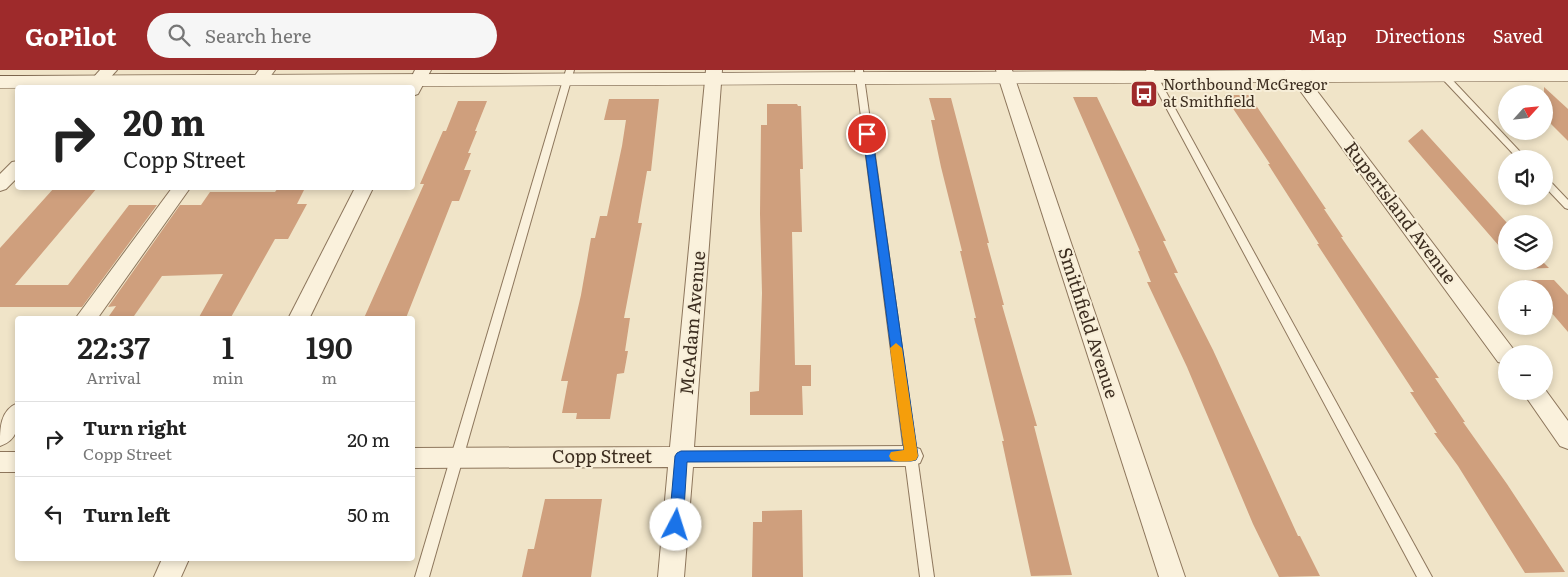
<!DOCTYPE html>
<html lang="en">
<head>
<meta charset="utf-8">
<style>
  body { margin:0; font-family:Literata,serif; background:#f6f6f6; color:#222; height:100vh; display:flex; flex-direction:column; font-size:19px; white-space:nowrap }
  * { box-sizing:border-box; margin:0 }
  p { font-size:16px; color:#767676 }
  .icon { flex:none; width:28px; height:28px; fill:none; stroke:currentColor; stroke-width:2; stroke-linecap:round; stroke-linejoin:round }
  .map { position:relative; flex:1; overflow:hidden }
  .details { position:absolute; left:15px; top:246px; width:400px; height:245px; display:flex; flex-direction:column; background:#fff; border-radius:5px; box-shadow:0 2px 8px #0003 }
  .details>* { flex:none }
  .banner { position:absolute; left:15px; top:15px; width:400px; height:105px; border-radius:5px; box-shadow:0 2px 8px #0003; background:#fff; color:#222; overflow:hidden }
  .needle { width:32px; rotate:63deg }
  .tools { position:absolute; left:1498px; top:15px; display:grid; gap:10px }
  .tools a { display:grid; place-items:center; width:55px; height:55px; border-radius:50%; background:#fff; box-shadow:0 2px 8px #0003; font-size:25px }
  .pin { position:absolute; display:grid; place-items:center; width:42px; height:42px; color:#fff; margin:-21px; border:2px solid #fff; border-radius:50%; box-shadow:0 1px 5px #0007 }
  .me { position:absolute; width:55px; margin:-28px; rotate:5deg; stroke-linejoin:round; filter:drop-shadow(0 0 4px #0008) }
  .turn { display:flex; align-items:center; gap:18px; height:105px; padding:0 25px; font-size:22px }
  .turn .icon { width:65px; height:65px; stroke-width:2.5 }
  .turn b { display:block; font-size:35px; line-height:42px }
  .eta { display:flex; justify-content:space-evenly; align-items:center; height:85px; text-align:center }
  .eta b { font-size:30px; font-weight:600; line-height:35px }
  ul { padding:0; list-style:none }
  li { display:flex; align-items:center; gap:15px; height:75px; padding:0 25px; border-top:1px solid #e0e0e0 }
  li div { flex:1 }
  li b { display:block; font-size:19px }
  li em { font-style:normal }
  header { display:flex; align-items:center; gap:30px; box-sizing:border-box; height:70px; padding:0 25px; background:#9e2a2b; color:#fff }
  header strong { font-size:24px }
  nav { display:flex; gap:28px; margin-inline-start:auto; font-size:18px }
  .search { width:350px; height:45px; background:#f6f6f6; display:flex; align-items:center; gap:12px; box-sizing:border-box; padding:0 18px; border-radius:28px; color:#767676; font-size:19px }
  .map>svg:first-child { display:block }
  .building { fill:#cf9f7d }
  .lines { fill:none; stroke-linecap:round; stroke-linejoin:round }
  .lane-casing { stroke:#8d765c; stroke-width:2 }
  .street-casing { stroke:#8d765c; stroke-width:2 }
  .secondary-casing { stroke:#6f573f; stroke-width:1 }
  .lane { fill:#faf1dc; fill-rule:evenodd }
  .street { fill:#faf1dc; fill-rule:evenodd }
  .secondary { fill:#faf1dc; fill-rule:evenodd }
  .route { fill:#1a73e8; stroke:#114b97 }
  .slow { fill:#f59e0b }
  .labels { text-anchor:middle; stroke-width:4; stroke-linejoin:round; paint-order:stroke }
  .far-poi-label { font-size:15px; fill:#3d2e20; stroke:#f7eed8; text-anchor:start }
  .street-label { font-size:18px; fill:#3d2e20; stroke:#f7eed8 }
</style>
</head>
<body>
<header>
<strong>GoPilot</strong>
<div class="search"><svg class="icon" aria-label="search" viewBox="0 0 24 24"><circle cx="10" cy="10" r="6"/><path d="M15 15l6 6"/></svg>Search here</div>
<nav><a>Map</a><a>Directions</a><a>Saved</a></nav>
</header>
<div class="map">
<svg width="1568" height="507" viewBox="0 0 1568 507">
  <rect width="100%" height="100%" fill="#f0e4c8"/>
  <!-- building -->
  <g class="building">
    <polygon points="1544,17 1568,39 1568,71 1544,47"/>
    <polygon points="1224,25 1249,25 1326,139 1324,139 1343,167 1341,167 1439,308 1435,308 1465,352 1463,352 1507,414 1565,502 1525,503 1458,396 1434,363 1437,363 1410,322 1414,322 1317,174 1319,174 1268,94 1270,94"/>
    <polygon points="1073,27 1097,27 1166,171 1163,171 1178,203 1174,203 1213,280 1298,466 1300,466 1320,506 1279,507 1253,454 1187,297 1147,212 1151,212 1138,181 1140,181"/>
    <polygon points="929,28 951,28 989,173 987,173 1004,235 1002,235 1037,356 1034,356 1072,505 1031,506 1002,371 1004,371 974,248 976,248 960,181 962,181 941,97 931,50 935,50"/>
    <polygon points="609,29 659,29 651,101 647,101 638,153 642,153 624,248 630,248 625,281 628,281 624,303 617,304 610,349 576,349 577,343 562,343 568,311 561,311 581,225 591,168 595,168 600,146 607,146 622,76 626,50 604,50"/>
    <polygon points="458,31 487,31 475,61 477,61 468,83 471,83 464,100 471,100 459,131 452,131 406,248 364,248 424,114 420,114 443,61 446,61"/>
    <polygon points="767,34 797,34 798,36 801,36 803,99 800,99 802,162 792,162 795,295 811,295 811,316 802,316 803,345 750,345 750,322 759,321 762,223 760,144 761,55 767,55"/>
    <polygon points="1422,59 1508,154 1506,154 1506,184 1408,71"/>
    <polygon points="54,118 97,118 15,215 68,215 129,135 157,135 82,237 0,237 0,178"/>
    <polygon points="278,118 305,118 297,134 307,134 288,169 275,169 230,249 198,249 223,204 162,206 134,246 109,246 116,236 108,237 180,135 201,135 210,122 275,122"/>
    <polygon points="1512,191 1542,191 1549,198 1519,199"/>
    <polygon points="1523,210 1554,210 1568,225 1568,262 1544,234 1544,219 1531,219"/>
    <polygon points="545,429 602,429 591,507 522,507 528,479 534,479"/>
    <polygon points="802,440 803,507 752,507 753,452 762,452 762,441"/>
  </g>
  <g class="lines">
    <!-- lane casing -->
    <g class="lane-casing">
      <g id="lane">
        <polygon points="566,0 574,0 429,507 415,507"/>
        <polygon points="855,0 863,0 934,507 920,507"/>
        <polygon points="1146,0 1154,0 1432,507 1417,507"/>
        <polygon points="1434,0 1443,0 1527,89 1518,89"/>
        <polygon points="1544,107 1547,108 1568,130 1568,139 1565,138 1544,116"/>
      </g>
    </g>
    <!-- street casing -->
    <g class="street-casing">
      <g id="street">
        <polygon points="100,0 117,0 101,18 84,18"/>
        <polygon points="259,0 275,0 262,18 246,18"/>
        <polygon points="415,0 431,0 418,24 412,26 412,18 406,18"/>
        <polygon points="706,0 722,0 694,377 911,376 920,379 923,386 920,393 911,396 693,397 684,507 658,507 668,397 412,398 412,378 670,377"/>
        <polygon points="996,0 1012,0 1185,507 1159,507"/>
        <polygon points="1285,0 1301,0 1514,280 1516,284 1506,284 1506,294 1498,292"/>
        <polygon points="18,91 18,107 6,119 0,121 0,104 12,92"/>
        <polygon points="172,118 190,118 97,249 75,249"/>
        <polygon points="355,118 373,118 309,249 288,249"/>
        <polygon points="1544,318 1568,351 1568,379 1560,376 1522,321 1544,321"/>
        <path d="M18,333C18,352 21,369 0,376C0,358 0,340 18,333Z"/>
        <rect x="0" y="382" width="18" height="20"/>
        <polygon points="162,489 189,489 181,507 154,507"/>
      </g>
    </g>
    <!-- secondary casing -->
    <g class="secondary-casing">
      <polygon id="secondary" points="1322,0 1568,0 1568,11 0,18 0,6"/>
    </g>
    <!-- lane -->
    <use href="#lane" class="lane"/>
    <!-- street -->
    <use href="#street" class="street"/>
    <!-- secondary -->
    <use href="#secondary" class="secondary"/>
  </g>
  <!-- route -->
  <polygon class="route" points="867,61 872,64 918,386 916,390 911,391 687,392 683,455 681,460 676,461 671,460 669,455 675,386 677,383 681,381 904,380 863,64"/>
  <!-- slow -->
  <path class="slow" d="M896,273L902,278L918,386L916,390C908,392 898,392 891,390L889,386L891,382L904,380L890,278Z"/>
  <!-- icons -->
  <defs>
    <g id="bus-square" transform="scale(1.4375)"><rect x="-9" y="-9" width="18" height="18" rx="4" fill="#9e2a2b" stroke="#f7eed8"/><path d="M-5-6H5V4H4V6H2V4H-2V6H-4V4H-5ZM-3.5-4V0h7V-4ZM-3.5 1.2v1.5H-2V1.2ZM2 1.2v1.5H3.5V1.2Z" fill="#fff"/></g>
  </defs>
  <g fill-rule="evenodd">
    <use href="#bus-square" x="1144" y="24"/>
  </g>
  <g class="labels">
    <!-- far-poi labels -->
    <g class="far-poi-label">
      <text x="1163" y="20">Northbound McGregor<tspan x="1163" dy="17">at Smithfield</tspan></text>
    </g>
    <!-- street labels -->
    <g class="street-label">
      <text transform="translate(1400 143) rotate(53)" y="6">Rupertsland Avenue</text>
      <text transform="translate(693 253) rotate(-85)" y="6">McAdam Avenue</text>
      <text transform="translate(1088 253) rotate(72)" y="6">Smithfield Avenue</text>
      <text x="602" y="393">Copp Street</text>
    </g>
  </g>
</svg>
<div class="tools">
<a><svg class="needle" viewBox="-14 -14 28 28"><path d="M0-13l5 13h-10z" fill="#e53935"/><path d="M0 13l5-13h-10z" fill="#767676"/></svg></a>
<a><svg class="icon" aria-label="sound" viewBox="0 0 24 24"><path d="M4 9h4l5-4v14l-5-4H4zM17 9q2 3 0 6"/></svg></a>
<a><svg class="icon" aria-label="layers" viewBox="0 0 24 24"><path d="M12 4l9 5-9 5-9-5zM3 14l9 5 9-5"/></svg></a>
<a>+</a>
<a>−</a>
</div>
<div class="pin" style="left:867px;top:64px;background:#d93025"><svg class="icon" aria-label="arrive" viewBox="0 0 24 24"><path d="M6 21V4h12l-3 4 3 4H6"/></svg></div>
<svg class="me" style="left:676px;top:455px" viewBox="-20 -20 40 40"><circle r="19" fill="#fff"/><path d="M0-13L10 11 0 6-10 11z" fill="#1a73e8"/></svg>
<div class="banner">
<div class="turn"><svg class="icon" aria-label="right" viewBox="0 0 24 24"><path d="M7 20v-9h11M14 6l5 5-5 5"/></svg><div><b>20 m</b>Copp Street</div></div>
</div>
<section class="details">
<div class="eta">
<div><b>22:37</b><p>Arrival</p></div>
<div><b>1</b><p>min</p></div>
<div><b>190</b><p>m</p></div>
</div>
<ul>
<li><svg class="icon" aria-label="right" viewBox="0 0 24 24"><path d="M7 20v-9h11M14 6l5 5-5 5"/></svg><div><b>Turn right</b><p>Copp Street</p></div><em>20 m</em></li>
<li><svg class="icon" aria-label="left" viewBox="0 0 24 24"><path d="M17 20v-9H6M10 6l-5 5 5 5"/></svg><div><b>Turn left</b></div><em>50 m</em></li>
</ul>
</section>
</div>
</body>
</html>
